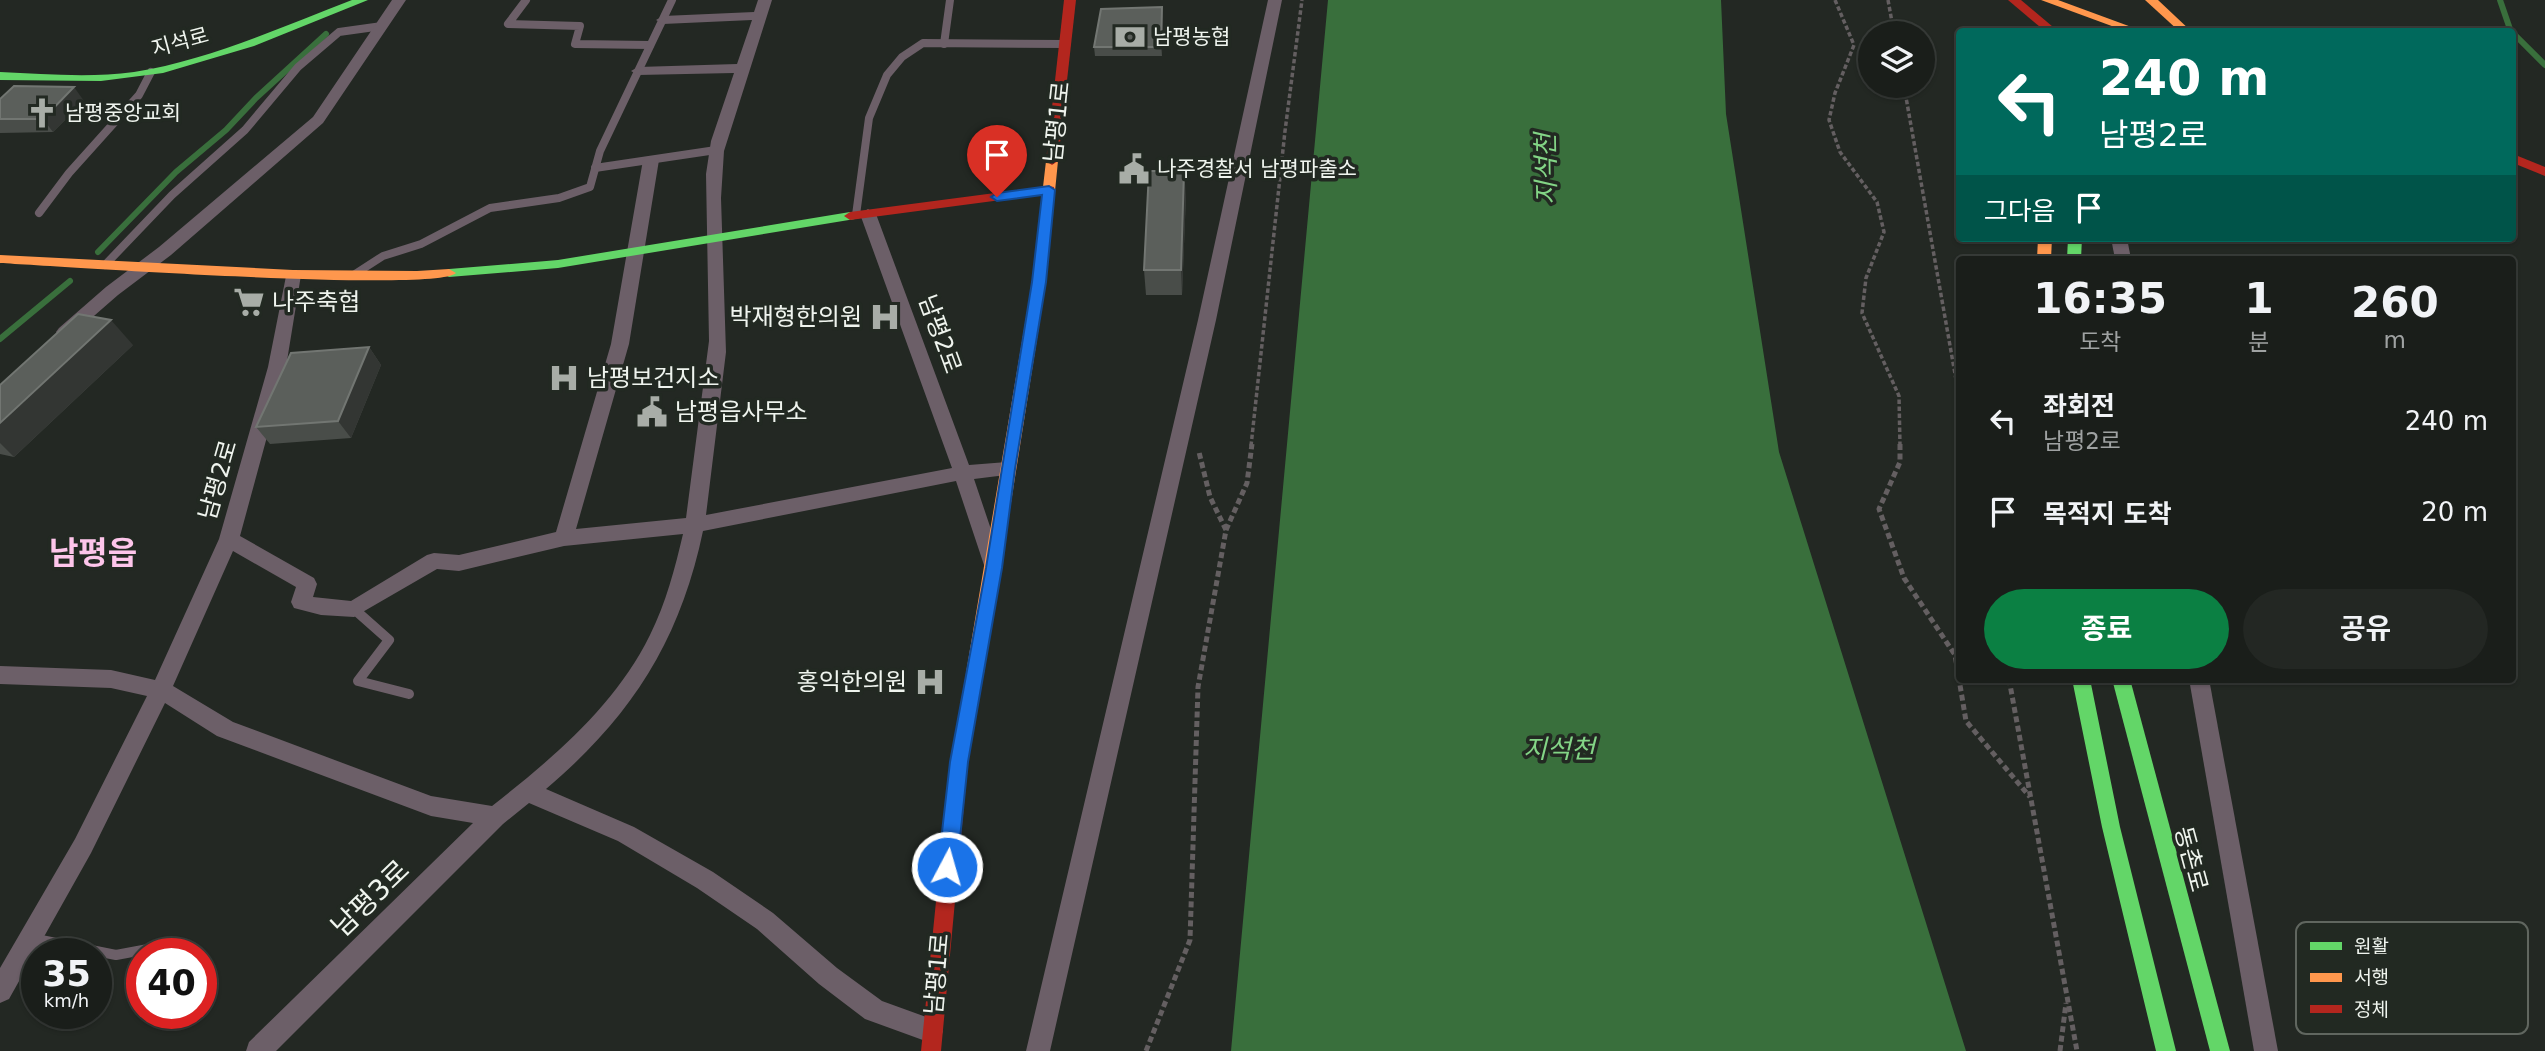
<!DOCTYPE html>
<html lang="ko">
<head>
<meta charset="utf-8">
<style>
  body { margin:0; font-family:"DejaVu Sans","Noto Sans KR",sans-serif; background:#232723; color:#f1f3f6; height:100vh; display:flex; flex-direction:column; font-size:26px; white-space:nowrap }
  * { box-sizing:border-box; margin:0 }
  p { font-size:23px; color:#9fa2a2 }
  .icon { flex:none; width:38px; height:38px; fill:none; stroke:currentColor; stroke-width:2; stroke-linecap:round; stroke-linejoin:round }
  .map { position:relative; flex:1; overflow:hidden }
  .details { position:absolute; left:1956px; top:256px; width:560px; height:427px; display:flex; flex-direction:column; background:#1a1e1a; border-radius:7px; box-shadow:0 2px 5px #0004,0 0 0 2px #383c39 }
  .details>* { flex:none }
  .banner { position:absolute; left:1956px; top:28px; width:560px; height:214px; border-radius:7px; box-shadow:0 2px 5px #0004,0 0 0 2px #383c39; background:#00695c; color:#fff; overflow:hidden }
  .fabs { position:absolute; left:1858px; top:21px; display:grid; gap:14px }
  .fabs a { display:grid; place-items:center; width:77px; height:77px; border-radius:50%; background:#1a1e1a; box-shadow:0 2px 5px #0004,0 0 0 2px #383c39; font-size:35px }
  .speed { position:absolute; left:21px; top:938px; display:flex; gap:14px; font-size:35px; font-weight:700; text-align:center }
  .speed>* { display:grid; place-content:center; width:91px; height:91px; border-radius:50%; background:#1a1e1a; box-shadow:0 2px 5px #0004,0 0 0 2px #383c39; line-height:1 }
  .speed small { font-size:18px; font-weight:400 }
  .speed .limit { border:10px solid #d22; background:#fff; color:#111 }
  .pin { position:absolute; display:grid; place-items:center; width:60px; height:60px; color:#fff; margin:-72px -30px; border-radius:50% 50% 50% 0; rotate:-45deg; box-shadow:0 0 7px #0007 }
  .pin .icon { rotate:45deg }
  .me { position:absolute; width:77px; margin:-38px; rotate:6deg; stroke-linejoin:round; filter:drop-shadow(0 0 5px #0008) }
  .turn { display:flex; align-items:center; gap:24px; height:147px; padding:0 28px; font-size:32px }
  .turn .icon { width:91px; height:91px; stroke-width:2.5 }
  .turn b { display:block; font-size:49px; line-height:60px }
  .then { display:flex; align-items:center; height:66px; padding:0 28px; background:#0003; gap:14px; font-size:26px }
  .eta { display:flex; justify-content:space-evenly; align-items:center; height:119px; text-align:center }
  .eta b { font-size:42px; font-weight:700; line-height:49px }
  .primary-button { display:flex; gap:14px; margin-top:auto; padding:14px 28px }
  .primary-button a { flex:1; height:80px; border-radius:42px; background:#0b8043; color:#fff; font-size:28px; font-weight:700; line-height:80px; text-align:center }
  .primary-button a+a { background:#232723; color:#f1f3f6 }
  ul { padding:0; list-style:none }
  li { display:flex; align-items:center; gap:21px; height:91px; padding:0 28px }
  li div { flex:1 }
  li b { display:block; font-size:26px }
  li em { font-style:normal }
  .map>svg:first-child { display:block }
  .water { fill:#396f3c }
  .lines { fill:none; stroke-linecap:round; stroke-linejoin:round }
  .stream { stroke:#396f3c; stroke-width:6 }
  .path-far1 { stroke:#645f61; stroke-width:3.5; stroke-dasharray:4.5 2.5; stroke-linecap:butt }
  .path { stroke:#645f61; stroke-width:5; stroke-dasharray:6 3.5; stroke-linecap:butt }
  .lane-far1 { stroke:#6c5f68; stroke-width:8 }
  .lane { stroke:#6c5f68; stroke-width:10 }
  .street { fill:#6c5f68; fill-rule:evenodd }
  .fast { fill:#63d668; fill-rule:evenodd }
  .slow { fill:#ff974d; fill-rule:evenodd }
  .jam { fill:#b3261e; fill-rule:evenodd }
  .wall { fill:#494d49 }
  .shaded-wall { fill:#333633 }
  .building { fill:#5b5f5b; stroke:#727672; stroke-width:2 }
  .route { fill:#1a73e8; stroke:#114b97; stroke-width:2 }
  .labels { text-anchor:middle; stroke-width:7; stroke-linejoin:round; paint-order:stroke }
  .far-poi-label { font-size:21px; fill:#eff4ee; stroke:#222922; text-anchor:start }
  .far-street-label { font-size:21px; fill:#eff4ee; stroke:#222922 }
  .street-label { font-size:24px; fill:#eff4ee; stroke:#222922 }
  .poi-label { font-size:24px; fill:#eff4ee; stroke:#222922; text-anchor:start }
  .water-label { font-size:26px; font-style:italic; fill:#83d586; stroke:#222922 }
  .near-street-label { font-size:28px; fill:#eff4ee; stroke:#222922 }
  .district-label { font-size:32px; font-weight:bold; fill:#fdc5ea; stroke:#222922 }
  .key { fill:#222922; stroke:#60665f; stroke-width:2 }
  .key-label { font-size:19px; fill:#eff4ee }
</style>
</head>
<body>
<div class="map">
<svg width="2545" height="1051" viewBox="0 0 2545 1051">
  <rect width="100%" height="100%" fill="#232823"/>
  <!-- water -->
  <polygon class="water" points="1328,0 1721,0 1726,114 1779,452 1966,1051 1231,1051"/>
  <g class="lines">
    <!-- stream -->
    <g class="stream">
      <polyline points="2500,0 2511,32"/>
      <polyline points="2513,33 2545,65"/>
      <polyline points="98,252 176,172 226,130 256,98 326,34"/>
      <polyline points="0,339 70,281"/>
    </g>
    <!-- path-far1 -->
    <g class="path-far1">
      <polyline points="1835,0 1854,45 1835,93 1829,120 1840,152 1877,202 1884,232 1866,278 1862,313 1899,396 1900,446"/>
      <polyline points="1888,0 1894,33"/>
      <polyline points="1904,86 1960,402"/>
      <polyline points="1251,446 1285,131 1302,0"/>
    </g>
    <!-- path -->
    <g class="path">
      <polyline points="1900,444 1900,462 1879,509 1904,578 1955,655 1966,721 2030,797"/>
      <polyline points="1226,530 1247,483 1252,444"/>
      <polyline points="2009,679 2077,1051"/>
      <polyline points="1146,1051 1190,940 1198,687 1226,530 1210,497 1199,452"/>
      <polyline points="2060,1051 2066,1003"/>
    </g>
    <!-- lane-far1 -->
    <g class="lane-far1">
      <polyline points="526,0 508,24 580,26 575,44 650,45"/>
      <polyline points="944,44 950,0"/>
      <polyline points="595,168 716,150"/>
      <polyline points="39,213 69,173 139,95 151,72"/>
      <polyline points="856,215 869,118 887,75 902,57 923,43 1065,44"/>
      <polyline points="105,265 172,195 245,130 298,67 339,32 382,26"/>
      <polyline points="355,274 383,256 421,244 490,208 559,198 590,187 600,151 672,0"/>
    </g>
    <!-- lane -->
    <g class="lane">
      <polyline points="354,609 389,640 358,681 409,694"/>
      <polyline points="31,938 116,955 175,944"/>
    </g>
    <!-- street -->
    <g class="street">
      <polygon points="392,0 406,0 323,123 171,255 118,295 71,336 59,336 56,332 59,328 106,287 159,247 313,117"/>
      <path d="M758,0H772L724,151L721,198L726,352L706,515L952,468L860,214L868,209L876,214L969,465L1007,462L1014,464L1016,469L1014,474L974,479L1002,562L999,568L992,570L985,568L956,481L703,531C680,641 631,717 546,789L634,827L713,872L773,913L837,968L882,1001L940,1022L943,1031L940,1040L931,1043L865,1019L819,984L757,929L697,888L618,841L529,803L503,824L276,1051H246L249,1042L473,823L431,816L217,736L165,703L91,853L9,999L0,1003V968L75,839L147,696L111,688L0,684V666L111,670L155,680L219,539L268,367L287,271H299L301,275L286,367L240,536L314,578L317,584L313,597L351,601L427,555L434,553L459,555L556,532L611,344L643,160L646,157H656L659,160L629,344L576,529L686,518L709,341L706,174L711,141L734,73L638,75L631,71L638,67L737,64L752,20L663,24L656,20L663,16L754,12ZM683,534C675,568 666,603 650,635C615,706 553,758 492,806L431,796L233,722L173,686L233,551L296,587L291,602L294,608L321,615L354,617L437,569L459,571L564,546Z"/>
      <polygon points="1268,0 1282,0 1216,320 1050,1051 1026,1051 1198,320"/>
      <polygon points="2111,238 2127,238 2131,259 2115,259"/>
      <polygon points="2189,679 2209,679 2278,1051 2254,1051"/>
    </g>
    <!-- fast -->
    <g class="fast">
      <path d="M352,0H368L254,46L163,73L101,81L0,80V72C44,74 90,78 134,72C210,60 281,27 352,0Z"/>
      <polygon points="850,212 855,213 855,219 558,268 449,277 442,273 449,269 558,260"/>
      <polygon points="2068,238 2082,238 2081,259 2067,259"/>
      <polygon points="2072,679 2090,679 2120,827 2176,1051 2156,1051 2102,827"/>
      <polygon points="2112,679 2130,679 2230,1051 2210,1051"/>
    </g>
    <!-- slow -->
    <g class="slow">
      <polygon points="2041,0 2058,0 2145,32 2128,32"/>
      <polygon points="2145,0 2158,0 2192,32 2180,32"/>
      <polygon points="1052,157 1058,161 1046,282 984,673 981,678 975,680 969,678 966,673 1032,282 1046,161"/>
      <polygon points="2038,238 2052,238 2051,259 2037,259"/>
      <path d="M0,255L293,270L417,271L449,269L456,273C436,293 55,266 0,263Z"/>
    </g>
    <!-- jam -->
    <g class="jam">
      <polygon points="1064,0 1076,0 1058,161 1052,165 1046,161"/>
      <polygon points="2008,0 2021,0 2059,32 2046,32"/>
      <polygon points="2513,154 2545,167 2545,176 2513,163"/>
      <polygon points="1049,186 1054,187 1054,193 850,220 844,216 850,212"/>
      <polygon points="975,666 981,668 984,673 968,762 941,1051 921,1051 950,762 966,673 969,668"/>
    </g>
  </g>
  <!-- wall -->
  <g class="wall">
    <polygon points="1162,7 1162,56 1095,56 1094,47"/>
    <polygon points="0,99 84,101 53,132 0,133"/>
    <polygon points="1186,195 1182,295 1146,295 1144,270"/>
    <polygon points="133,345 14,457 0,454 0,385"/>
    <polygon points="369,347 381,365 351,438 270,444 256,427"/>
  </g>
  <!-- shaded-wall -->
  <g class="shaded-wall">
    <polygon points="1162,7 1163,16 1162,56 1161,47"/>
    <polygon points="74,87 84,101 53,132 43,119"/>
    <polygon points="1184,171 1186,195 1182,295 1181,270"/>
    <polygon points="111,320 133,345 14,457 0,443 0,423"/>
    <polygon points="369,347 381,365 351,438 338,421"/>
  </g>
  <!-- building -->
  <g class="building">
    <polygon points="1162,7 1161,47 1094,47 1101,9"/>
    <polygon points="14,86 74,87 43,119 0,119 0,99"/>
    <polygon points="1149,171 1184,171 1181,270 1144,270"/>
    <polygon points="78,314 111,320 0,423 0,385"/>
    <polygon points="369,347 338,421 256,427 291,353"/>
  </g>
  <!-- route -->
  <polygon class="route" points="1049,186 1055,190 1046,282 1015,469 1002,568 968,762 957,867 954,874 947,876 941,874 938,867 950,762 986,568 1032,282 1042,195 997,201 991,197 997,193"/>
  <!-- icons -->
  <defs>
    <g id="bank-bare" transform="scale(2.415)"><path d="M-6-4H6V4H-6ZM0-2.3a2.3 2.3 0 1 0 0 4.6a2.3 2.3 0 1 0 0-4.6Z" fill="#a8ada7" stroke="#222922" stroke-width="2.5" paint-order="stroke"/></g>
    <g id="church-bare" transform="scale(2.415)"><path d="M-1.2-6h2.4v3.5h3.3v2.4h-3.3V6h-2.4V-.1h-3.3v-2.4h3.3Z" fill="#a8ada7" stroke="#222922" stroke-width="2.5" paint-order="stroke"/></g>
    <g id="civic-bare" transform="scale(2.415)"><path d="M-.6-6.5H3V-4.5H.6V-3L4-1V1h2V6H-6V1h2V-1L-.6-3ZM-1.2 2.5V6h2.4V2.5Z" fill="#a8ada7" stroke="#222922" stroke-width="2.5" paint-order="stroke"/></g>
    <g id="supermarket-bare" transform="scale(2.415)"><path d="M-6-5.5h2.5l.6 2H6L4.5 2H-2.5L-4.4-4H-6ZM-1.5 3.2a1.3 1.3 0 1 0 .1 0ZM3 3.2a1.3 1.3 0 1 0 .1 0Z" fill="#a8ada7" stroke="#222922" stroke-width="2.5" paint-order="stroke"/></g>
    <g id="hospital-bare" transform="scale(2.415)"><path d="M-5-5h3v3.5h4V-5h3V5h-3V1.5h-4V5h-3Z" fill="#a8ada7" stroke="#222922" stroke-width="2.5" paint-order="stroke"/></g>
  </defs>
  <g fill-rule="evenodd">
    <use href="#bank-bare" x="1130" y="37"/>
    <use href="#church-bare" x="42" y="113"/>
    <use href="#civic-bare" x="1134" y="169"/>
    <use href="#supermarket-bare" x="249" y="302"/>
    <use href="#hospital-bare" x="885" y="317"/>
    <use href="#hospital-bare" x="564" y="378"/>
    <use href="#civic-bare" x="652" y="412"/>
    <use href="#hospital-bare" x="930" y="682"/>
  </g>
  <g class="labels">
    <!-- far-poi labels -->
    <g class="far-poi-label">
      <text x="1153" y="44">남평농협</text>
      <text x="65" y="120">남평중앙교회</text>
      <text x="1157" y="176">나주경찰서 남평파출소</text>
    </g>
    <!-- far-street labels -->
    <g class="far-street-label">
      <text transform="translate(180 42) rotate(-15)" y="7">지석로</text>
    </g>
    <!-- street labels -->
    <g class="street-label">
      <text transform="translate(1057 122) rotate(-84)" y="8">남평1로</text>
      <text transform="translate(940 334) rotate(70)" y="8">남평2로</text>
      <text transform="translate(218 480) rotate(-74)" y="8">남평2로</text>
      <text transform="translate(2191 859) rotate(75)" y="8">동촌로</text>
      <text transform="translate(937 974) rotate(-85)" y="8">남평1로</text>
    </g>
    <!-- poi labels -->
    <g class="poi-label">
      <text x="272" y="310">나주축협</text>
      <text x="862" y="325" text-anchor="end">박재형한의원</text>
      <text x="587" y="386">남평보건지소</text>
      <text x="675" y="420">남평읍사무소</text>
      <text x="907" y="690" text-anchor="end">홍익한의원</text>
    </g>
    <!-- water labels -->
    <g class="water-label">
      <text transform="translate(1546 169) rotate(-91)" y="9">지석천</text>
      <text x="1559" y="758">지석천</text>
    </g>
    <!-- near-street labels -->
    <g class="near-street-label">
      <text transform="translate(370 898) rotate(-44)" y="10">남평3로</text>
    </g>
    <!-- district labels -->
    <g class="district-label">
      <text x="93" y="564">남평읍</text>
    </g>
  </g>
  <!-- legend -->
  <rect x="2296" y="922" width="232" height="112" rx="10" class="key"/>
  <rect x="2310" y="942" width="32" height="8" fill="#63d668"/>
  <rect x="2310" y="973" width="32" height="9" fill="#ff974d"/>
  <rect x="2310" y="1005" width="32" height="8" fill="#b3261e"/>
  <g class="key-label">
    <text x="2354" y="953">원활</text>
    <text x="2354" y="984">서행</text>
    <text x="2354" y="1016">정체</text>
  </g>
</svg>
<div class="fabs">
<a><svg class="icon" aria-label="layers" viewBox="0 0 24 24"><path d="M12 4l9 5-9 5-9-5zM3 14l9 5 9-5"/></svg></a>
</div>
<div class="speed"><div>35<small>km/h</small></div><div class="limit">40</div></div>
<div class="pin" style="left:997px;top:197px;background:#d93025"><svg class="icon" aria-label="arrive" viewBox="0 0 24 24"><path d="M6 21V4h12l-3 4 3 4H6"/></svg></div>
<svg class="me" style="left:947px;top:867px" viewBox="-20 -20 40 40"><circle r="17" fill="#1a73e8" stroke="#fff" stroke-width="3"/><path d="M0-11L8 9 0 5-8 9z" fill="#fff"/></svg>
<div class="banner">
<div class="turn"><svg class="icon" aria-label="left" viewBox="0 0 24 24"><path d="M17 20v-9H6M10 6l-5 5 5 5"/></svg><div><b>240 m</b>남평2로</div></div>
<div class="then">그다음<svg class="icon" aria-label="arrive" viewBox="0 0 24 24"><path d="M6 21V4h12l-3 4 3 4H6"/></svg></div>
</div>
<section class="details">
<div class="eta">
<div><b>16:35</b><p>도착</p></div>
<div><b>1</b><p>분</p></div>
<div><b>260</b><p>m</p></div>
</div>
<ul>
<li><svg class="icon" aria-label="left" viewBox="0 0 24 24"><path d="M17 20v-9H6M10 6l-5 5 5 5"/></svg><div><b>좌회전</b><p>남평2로</p></div><em>240 m</em></li>
<li><svg class="icon" aria-label="arrive" viewBox="0 0 24 24"><path d="M6 21V4h12l-3 4 3 4H6"/></svg><div><b>목적지 도착</b></div><em>20 m</em></li>
</ul>
<div class="primary-button"><a>종료</a><a>공유</a></div>
</section>
</div>
</body>
</html>
